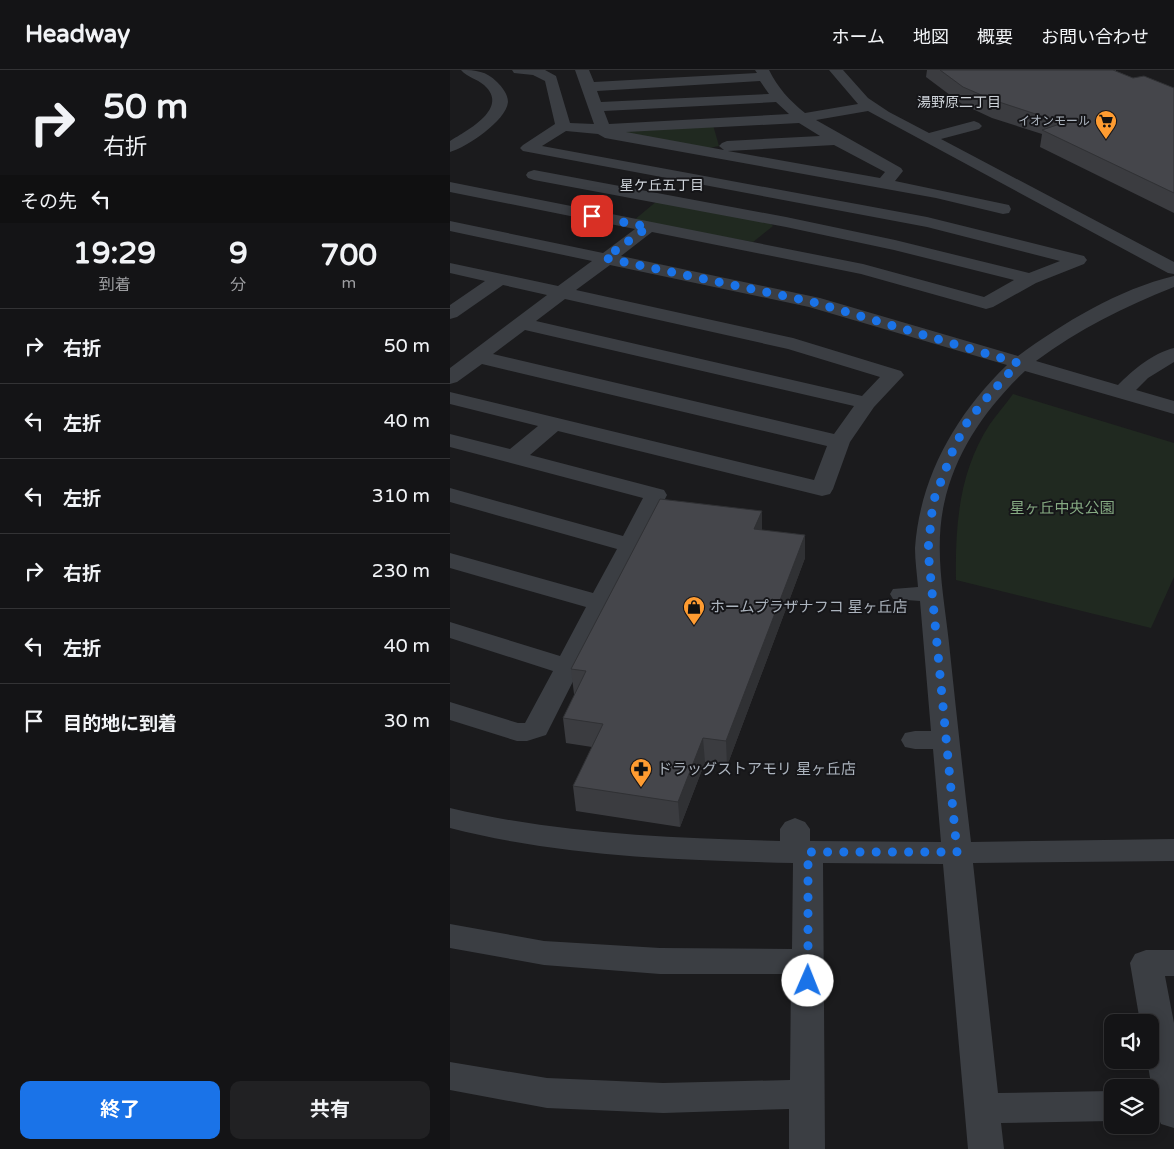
<!DOCTYPE html>
<html lang="ja">
<head>
<meta charset="utf-8">
<style>
  body { margin:0; font-family:"Varela Round","Noto Sans JP",sans-serif; background:#212123; color:#f1f3f6; height:100vh; display:flex; flex-direction:column; font-size:19px; white-space:nowrap }
  * { box-sizing:border-box; margin:0 }
  p { font-size:16px; color:#9d9ea1 }
  .icon { flex:none; width:28px; height:28px; fill:none; stroke:currentColor; stroke-width:2; stroke-linecap:round; stroke-linejoin:round }
  .map { position:relative; flex:1; overflow:hidden }
  .panel { display:flex; flex-direction:column; background:#141416; width:450px }
  .panel>* { flex:none }
  .top-card { background:#141416; color:#f1f3f6; overflow:hidden }
  .controls { position:absolute; left:654px; top:944px; display:grid; gap:10px }
  .controls a { display:grid; place-items:center; width:55px; height:55px; border-radius:10px; background:#141416; box-shadow:0 2px 12px #0003,0 0 0 1px #333335; font-size:25px }
  .pin { position:absolute; display:grid; place-items:center; width:42px; height:42px; color:#fff; margin:-21px; border-radius:10px; box-shadow:0 2px 8px #0006 }
  .me { position:absolute; width:55px; margin:-28px; rotate:1deg; stroke-linejoin:round; filter:drop-shadow(0 0 4px #0008) }
  .turn { display:flex; align-items:center; gap:18px; height:105px; padding:0 20px; font-size:22px }
  .turn .icon { width:65px; height:65px; stroke-width:2.5 }
  .turn b { display:block; font-size:35px; line-height:42px }
  .then { display:flex; align-items:center; height:48px; padding:0 20px; background:#0003; gap:10px; font-size:19px }
  .eta { display:flex; justify-content:space-evenly; align-items:center; height:85px; text-align:center }
  .eta b { font-size:30px; font-weight:700; line-height:35px }
  .primary-button { display:flex; gap:10px; margin-top:auto; padding:10px 20px }
  .primary-button a { flex:1; height:58px; border-radius:10px; background:#1a73e8; color:#fff; font-size:20px; font-weight:700; line-height:58px; text-align:center }
  .primary-button a+a { background:#212123; color:#f1f3f6 }
  ul { padding:0; list-style:none }
  li { display:flex; align-items:center; gap:15px; height:75px; padding:0 20px; border-top:1px solid #333335 }
  li div { flex:1 }
  li b { display:block; font-size:19px }
  li em { font-style:normal }
  header { display:flex; align-items:center; gap:30px; box-sizing:border-box; height:70px; padding:0 25px; background:#141416; border-bottom:1px solid #333335 }
  header strong { font-size:24px }
  nav { display:flex; gap:28px; margin-inline-start:auto; font-size:18px }
  main { display:flex; flex:1; min-height:0 }
  .map>svg:first-child { display:block }
  .green { fill:#202920 }
  .lines { fill:none; stroke-linecap:round; stroke-linejoin:round }
  .minor { fill:#3b3e43; fill-rule:evenodd }
  .wall { fill:#3b3c40 }
  .shaded-wall { fill:#303134 }
  .building { fill:#45464b; stroke:#303134 }
  .route { stroke:#1a73e8; stroke-width:9; stroke-dasharray:0 16.2 }
  .labels { text-anchor:middle; stroke-width:4; stroke-linejoin:round; paint-order:stroke }
  .far-poi-label { font-size:12px; fill:#acb4be; stroke:#161619; text-anchor:end }
  .far-neighbourhood-label { font-size:14px; fill:#ced3d9; stroke:#161619 }
  .park-label { font-size:15px; fill:#85aa82; stroke:#161619 }
  .poi-label { font-size:15px; fill:#acb4be; stroke:#161619; text-anchor:start }
</style>
</head>
<body>
<header>
<strong>Headway</strong>
<nav><a>ホーム</a><a>地図</a><a>概要</a><a>お問い合わせ</a></nav>
</header>
<main>
<section class="panel">
<div class="top-card">
<div class="turn"><svg class="icon" aria-label="right" viewBox="0 0 24 24"><path d="M7 20v-9h11M14 6l5 5-5 5"/></svg><div><b>50 m</b>右折</div></div>
<div class="then">その先<svg class="icon" aria-label="left" viewBox="0 0 24 24"><path d="M17 20v-9H6M10 6l-5 5 5 5"/></svg></div>
</div>
<div class="eta">
<div><b>19:29</b><p>到着</p></div>
<div><b>9</b><p>分</p></div>
<div><b>700</b><p>m</p></div>
</div>
<ul>
<li><svg class="icon" aria-label="right" viewBox="0 0 24 24"><path d="M7 20v-9h11M14 6l5 5-5 5"/></svg><div><b>右折</b></div><em>50 m</em></li>
<li><svg class="icon" aria-label="left" viewBox="0 0 24 24"><path d="M17 20v-9H6M10 6l-5 5 5 5"/></svg><div><b>左折</b></div><em>40 m</em></li>
<li><svg class="icon" aria-label="left" viewBox="0 0 24 24"><path d="M17 20v-9H6M10 6l-5 5 5 5"/></svg><div><b>左折</b></div><em>310 m</em></li>
<li><svg class="icon" aria-label="right" viewBox="0 0 24 24"><path d="M7 20v-9h11M14 6l5 5-5 5"/></svg><div><b>右折</b></div><em>230 m</em></li>
<li><svg class="icon" aria-label="left" viewBox="0 0 24 24"><path d="M17 20v-9H6M10 6l-5 5 5 5"/></svg><div><b>左折</b></div><em>40 m</em></li>
<li><svg class="icon" aria-label="arrive" viewBox="0 0 24 24"><path d="M6 21V4h12l-3 4 3 4H6"/></svg><div><b>目的地に到着</b></div><em>30 m</em></li>
</ul>
<div class="primary-button"><a>終了</a><a>共有</a></div>
</section>
<div class="map">
<svg width="724" height="1079" viewBox="0 0 724 1079">
  <rect width="100%" height="100%" fill="#1b1b1d"/>
  <!-- green -->
  <g class="green">
    <polygon points="263,55 269,76 255,79 175,64 169,59"/>
    <polygon points="207,131 320,153 323,156 303,172 183,151"/>
    <path d="M563,324L724,373V507L701,558L506,510C505,456 509,401 540,354C547,344 556,334 563,324Z"/>
  </g>
  <g class="lines">
    <!-- minor -->
    <g class="minor">
      <path d="M11,0C26,0 36,1 47,12C52,17 58,24 58,32C56,51 17,77 0,82V71C18,60 60,38 34,15C27,9 17,7 11,0Z"/>
      <path d="M62,0H95L106,6L120,53L144,54L125,0H139L144,12L307,3L305,0H319C328,18 339,30 355,43L408,34L379,0H393L418,28L439,42L479,63L524,51L529,53L532,56L529,59L491,69L724,192V204L718,203L418,41L366,50L451,98L453,101L445,111L559,135L561,139L559,143L553,144L486,128L155,68L148,64L116,61L92,76L477,147L634,186L637,190L634,194L586,213L543,237L536,239L411,204L202,162L171,186L370,228L568,286C613,253 669,219 724,206V217C674,237 629,259 586,291L668,315C683,300 703,283 724,278V292L698,308L686,320L724,331V344L575,301C537,337 505,382 494,434C484,480 494,527 499,573C506,639 513,705 521,772L724,769V791L523,793L548,1023L662,1021V1051L551,1053L554,1079H518L493,794L373,793L375,1079H339V1039L213,1043L97,1038L0,1020V992L97,1008L213,1013L340,1010L341,904H210L94,895L0,878V854L94,871L210,878L342,879L343,793C227,790 113,787 0,758V738C109,764 219,768 330,771V759L335,752L345,748L355,752L360,759V771L491,772L483,679H465L455,677L451,670L455,663L465,661H481L470,531L443,529L440,524L443,519L468,517C467,504 465,491 465,478C470,407 506,344 557,295L359,237L160,195L126,220L343,268L451,301L454,305L424,337L400,372L383,419L380,424L372,426L108,361L80,385L214,420L217,425L96,665L77,671H67L0,650V632L68,653H75L103,601L0,568V552L110,586L136,537L0,498V483L143,523L167,479L0,432V418L173,466L193,428L0,377V364L60,379L88,356L0,334V322L364,410L377,376L32,294L7,312L0,314V298L97,225L53,215L7,247L0,249V235L35,211L0,203V193L108,216L142,191L0,161V151L153,183L185,159L0,122V112L413,194L534,227L564,210L444,180L336,157L84,110L78,108L76,105L78,102L84,100L336,147L445,170L579,203L610,191L477,157L73,81L70,78L73,75L105,54L95,11L83,5L64,3ZM310,11L319,24L151,32L147,21ZM326,32L339,44L159,54L154,41ZM349,53L370,66L277,71L272,73L269,76L274,80L176,62ZM384,75L435,102L430,108L278,81ZM115,229L338,279L430,307L412,326L86,251ZM75,260L404,336L384,364L43,284Z"/>
      <polygon points="696,880 724,880 724,906 715,906 724,953 724,1058 711,1054 706,1043 697,990 700,990 700,952 690,952 680,893 685,884"/>
    </g>
  </g>
  <!-- wall -->
  <g class="wall">
    <polygon points="477,0 666,0 666,1 683,8 724,18 724,143 590,77 592,64 542,48 512,34 476,7"/>
    <polygon points="312,460 355,465 355,488 277,696 255,692 230,757 126,741 123,716 142,677 116,673 113,648 125,624 124,624 121,599"/>
  </g>
  <!-- shaded-wall -->
  <g class="shaded-wall">
    <polygon points="312,441 312,464 304,459"/>
    <polygon points="355,465 355,488 277,696 276,671"/>
    <polygon points="253,668 255,692 230,757 228,732"/>
  </g>
  <!-- building -->
  <g class="building">
    <polygon points="490,0 663,0 683,8 694,6 724,18 724,123 592,60 613,53 543,30 513,17"/>
    <polygon points="210,429 312,441 304,459 355,465 276,671 253,668 228,732 123,716 153,654 113,648 136,601 121,599"/>
  </g>
  <g class="lines">
    <!-- route -->
    <polyline class="route" points="142,146 198,157 155,188 363,232 568,293 533,332 516,354 503,380 483,432 478,480 507,782 358,782 358,911"/>
  </g>
  <!-- icons -->
  <defs>
    <g id="supermarket-pin" transform="scale(1.125)"><path d="M0 17L-7.5 6A9.5 9.5 0 1 1 7.5 6Z" fill="#ff9c31" stroke="#161619"/><path d="M-6-5.5h2.5l.6 2H6L4.5 2H-2.5L-4.4-4H-6ZM-1.5 3.2a1.3 1.3 0 1 0 .1 0ZM3 3.2a1.3 1.3 0 1 0 .1 0Z" fill="#111"/></g>
    <g id="shop-pin" transform="scale(1.125)"><path d="M0 17L-7.5 6A9.5 9.5 0 1 1 7.5 6Z" fill="#ff9c31" stroke="#161619"/><path d="M-5-2.5h2.3a2.7 3.5 0 0 1 5.4 0H5L5.5 6h-11ZM-1.5-2.5h3a1.5 2.3 0 0 0-3 0Z" fill="#111"/></g>
    <g id="pharmacy-pin" transform="scale(1.125)"><path d="M0 17L-7.5 6A9.5 9.5 0 1 1 7.5 6Z" fill="#ff9c31" stroke="#161619"/><path d="M-2-6h4v4h4v4h-4v4h-4v-4h-4v-4h4Z" fill="#111"/></g>
  </defs>
  <g fill-rule="evenodd">
    <use href="#supermarket-pin" x="656" y="51"/>
    <use href="#shop-pin" x="244" y="537"/>
    <use href="#pharmacy-pin" x="191" y="699"/>
  </g>
  <g class="labels">
    <!-- far-poi labels -->
    <g class="far-poi-label">
      <text x="640" y="55">イオンモール</text>
    </g>
    <!-- far-neighbourhood labels -->
    <g class="far-neighbourhood-label">
      <text x="509" y="37">湯野原二丁目</text>
      <text x="212" y="120">星ケ丘五丁目</text>
    </g>
    <!-- park labels -->
    <g class="park-label">
      <text x="612" y="443">星ヶ丘中央公園</text>
    </g>
    <!-- poi labels -->
    <g class="poi-label">
      <text x="260" y="542">ホームプラザナフコ 星ヶ丘店</text>
      <text x="207" y="704">ドラッグストアモリ 星ヶ丘店</text>
    </g>
  </g>
</svg>
<div class="controls">
<a><svg class="icon" aria-label="sound" viewBox="0 0 24 24"><path d="M4 9h4l5-4v14l-5-4H4zM17 9q2 3 0 6"/></svg></a>
<a><svg class="icon" aria-label="layers" viewBox="0 0 24 24"><path d="M12 4l9 5-9 5-9-5zM3 14l9 5 9-5"/></svg></a>
</div>
<div class="pin" style="left:142px;top:146px;background:#d93025"><svg class="icon" aria-label="arrive" viewBox="0 0 24 24"><path d="M6 21V4h12l-3 4 3 4H6"/></svg></div>
<svg class="me" style="left:358px;top:911px" viewBox="-20 -20 40 40"><circle r="19" fill="#fff"/><path d="M0-13L10 11 0 6-10 11z" fill="#1a73e8"/></svg>
</div>
</main>
</body>
</html>
